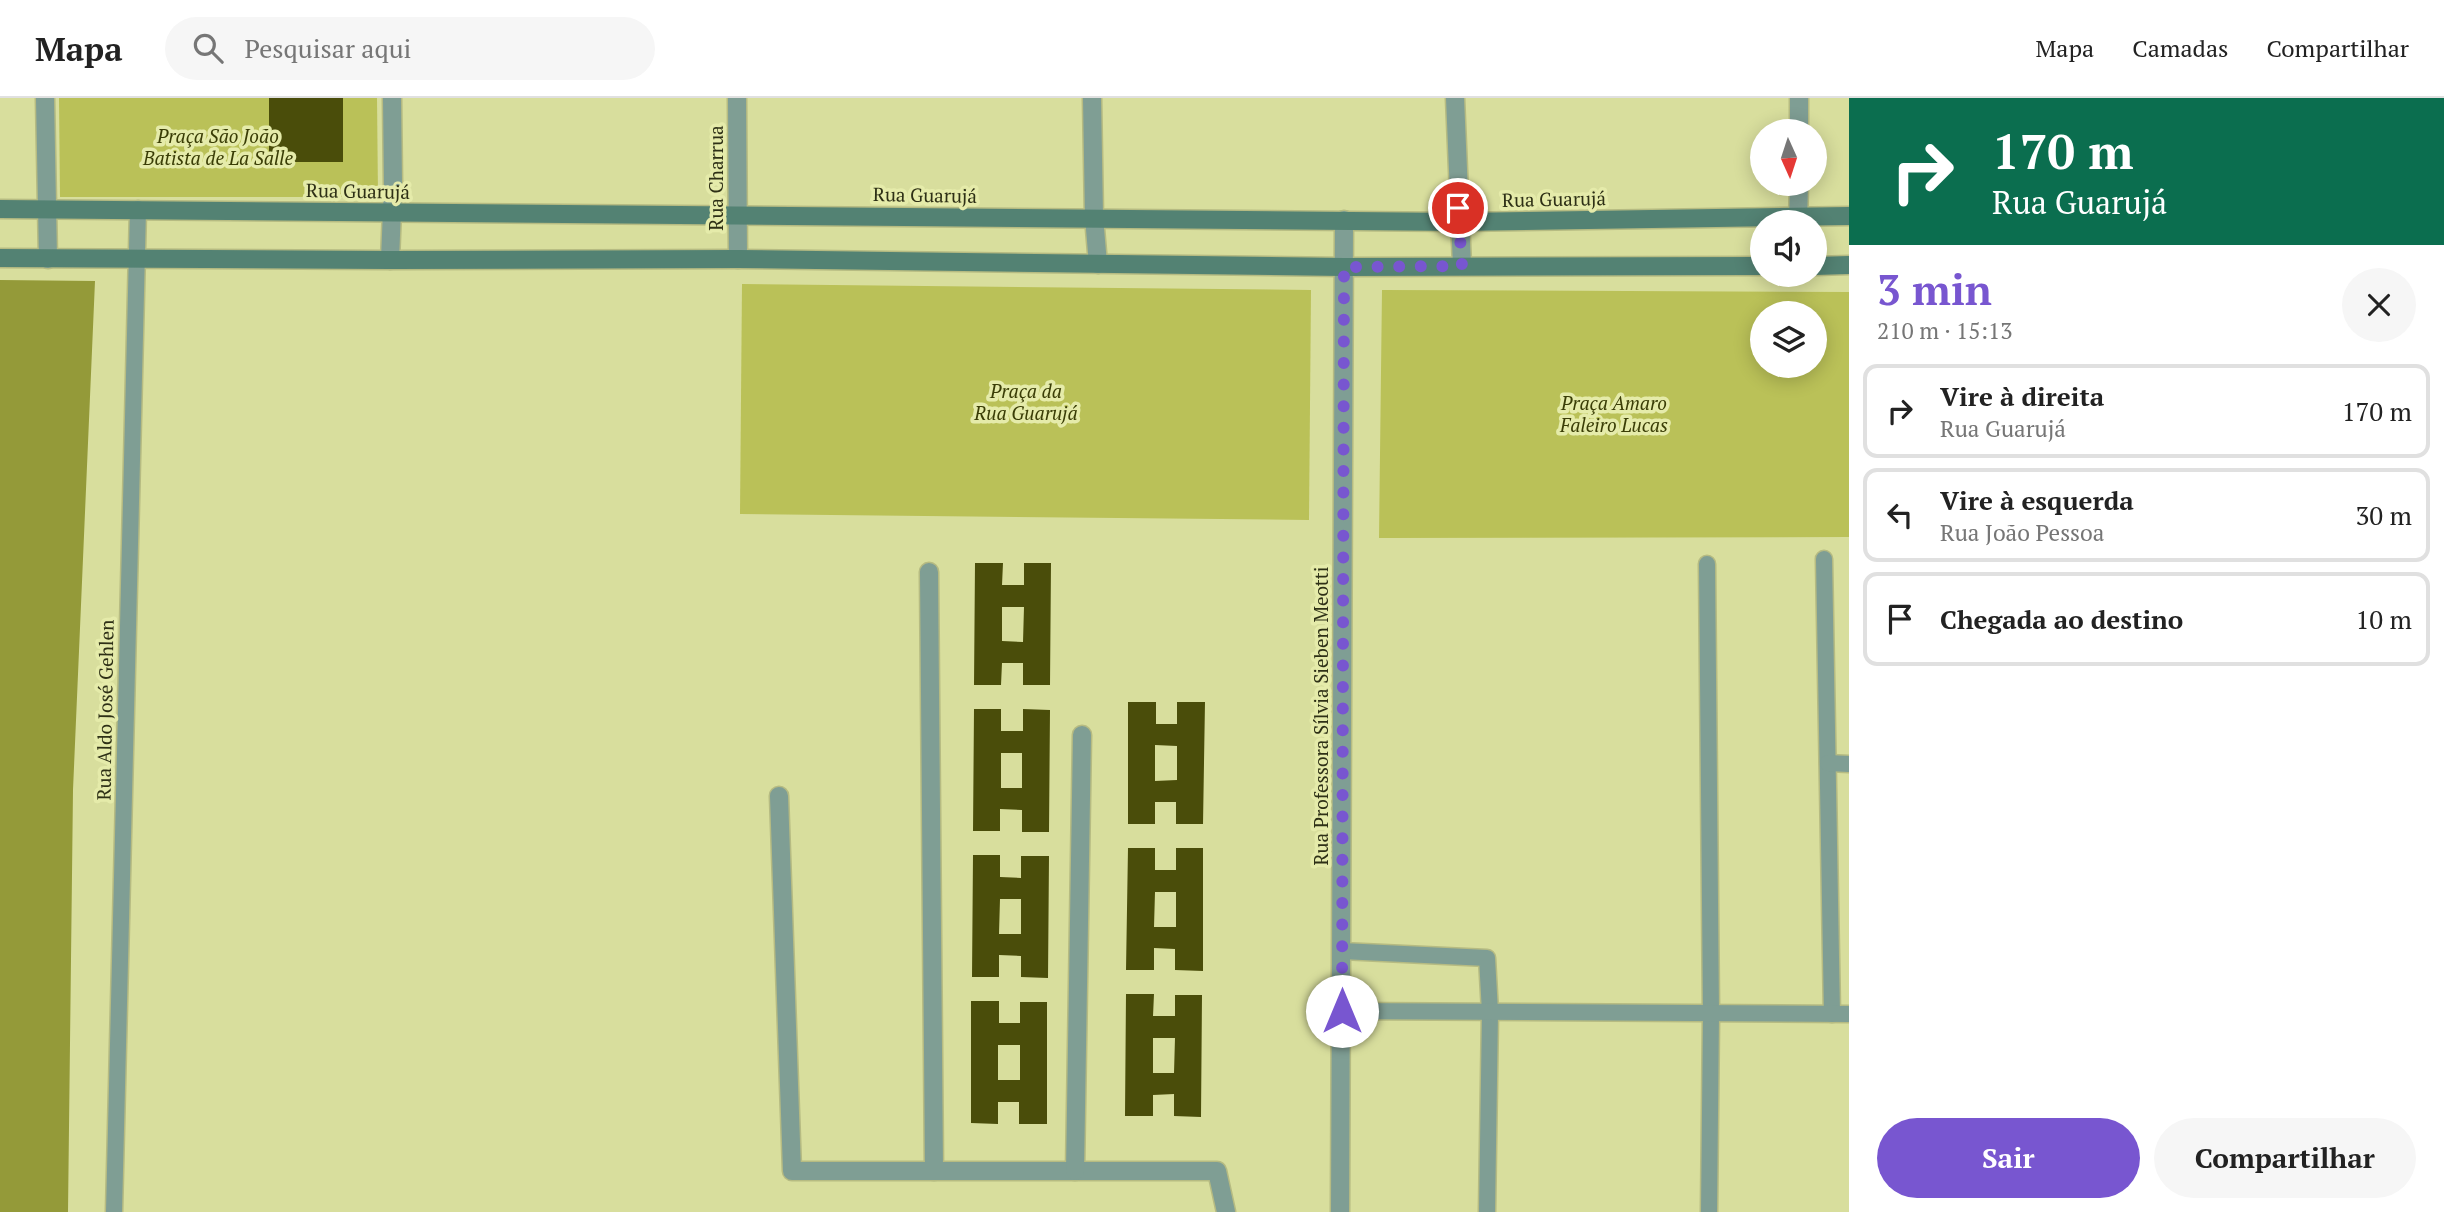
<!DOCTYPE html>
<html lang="pt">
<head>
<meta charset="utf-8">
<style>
  body { margin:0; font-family:"PT Serif",serif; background:#f6f6f6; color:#222; height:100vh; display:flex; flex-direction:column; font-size:26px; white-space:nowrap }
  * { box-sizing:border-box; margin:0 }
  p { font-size:23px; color:#767676 }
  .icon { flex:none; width:38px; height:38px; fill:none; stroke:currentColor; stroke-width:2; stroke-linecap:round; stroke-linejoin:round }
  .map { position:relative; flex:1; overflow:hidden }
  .panel { display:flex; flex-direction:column; background:#fff; width:595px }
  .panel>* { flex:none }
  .banner { background:#0b6e4f; color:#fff; overflow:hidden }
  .needle { width:46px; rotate:177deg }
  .fabs { position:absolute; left:1750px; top:21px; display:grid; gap:14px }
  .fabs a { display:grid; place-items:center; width:77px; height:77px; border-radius:50%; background:#fff; box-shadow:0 4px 18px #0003; font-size:35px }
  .pin { position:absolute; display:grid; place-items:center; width:60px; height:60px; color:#fff; margin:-30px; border:4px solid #fff; border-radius:50%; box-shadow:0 2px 7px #0007 }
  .me { position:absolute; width:77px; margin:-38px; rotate:0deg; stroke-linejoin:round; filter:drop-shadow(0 0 5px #0008) }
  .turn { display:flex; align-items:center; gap:24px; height:147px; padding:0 28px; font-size:32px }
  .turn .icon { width:91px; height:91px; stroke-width:2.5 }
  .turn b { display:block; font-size:49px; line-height:60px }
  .round { display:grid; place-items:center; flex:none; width:74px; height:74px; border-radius:37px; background:#f6f6f6 }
  .overview { display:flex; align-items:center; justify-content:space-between; height:119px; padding:0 28px }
  h1 { font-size:42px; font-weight:700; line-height:52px; color:#7856d0 }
  .action { display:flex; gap:14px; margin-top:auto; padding:14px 28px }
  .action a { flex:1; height:80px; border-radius:42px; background:#7856d0; color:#fff; font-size:28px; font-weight:700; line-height:80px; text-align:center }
  .action a+a { background:#f6f6f6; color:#222 }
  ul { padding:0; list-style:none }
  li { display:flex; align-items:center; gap:21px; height:94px; margin:0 14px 10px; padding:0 14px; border:4px solid #e0e0e0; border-radius:14px }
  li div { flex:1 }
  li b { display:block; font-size:26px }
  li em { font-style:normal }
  header { display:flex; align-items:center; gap:42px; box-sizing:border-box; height:98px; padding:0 35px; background:#fff; border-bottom:2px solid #e0e0e0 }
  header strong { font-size:33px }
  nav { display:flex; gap:38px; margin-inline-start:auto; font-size:24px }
  .search { width:490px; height:63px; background:#f6f6f6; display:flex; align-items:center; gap:18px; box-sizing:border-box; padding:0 24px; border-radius:38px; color:#767676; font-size:26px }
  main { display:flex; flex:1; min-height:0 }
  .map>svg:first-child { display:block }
  .green { fill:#bac158; fill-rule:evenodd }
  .forest { fill:#949a39 }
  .building { fill:#4a4d0a; fill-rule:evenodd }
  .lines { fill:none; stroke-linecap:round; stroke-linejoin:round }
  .lane-casing { stroke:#b6bb82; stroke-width:19 }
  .street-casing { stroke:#b6bb82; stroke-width:21 }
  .secondary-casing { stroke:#b6bb82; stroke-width:21 }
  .lane { stroke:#7f9e94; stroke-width:16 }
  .street { stroke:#7f9e94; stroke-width:18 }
  .secondary { stroke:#538273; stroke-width:18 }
  .route { stroke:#7856d0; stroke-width:12; stroke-dasharray:0 21.6 }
  .labels { text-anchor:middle; stroke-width:7; stroke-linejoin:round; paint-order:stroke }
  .park-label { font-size:19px; font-style:italic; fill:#3a3d06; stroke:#e5ebaa }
  .street-label { font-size:19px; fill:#2e3016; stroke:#e5ebaa }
</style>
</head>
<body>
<header>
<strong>Mapa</strong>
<div class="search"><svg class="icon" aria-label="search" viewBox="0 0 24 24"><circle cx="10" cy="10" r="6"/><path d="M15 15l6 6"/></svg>Pesquisar aqui</div>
<nav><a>Mapa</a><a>Camadas</a><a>Compartilhar</a></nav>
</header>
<main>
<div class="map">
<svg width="1849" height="1114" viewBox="0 0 1849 1114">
  <rect width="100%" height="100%" fill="#d8de9d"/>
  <!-- green -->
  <g class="green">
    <polygon points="59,0 377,0 378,99 60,99"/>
    <polygon points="742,186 1311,192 1309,422 740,416"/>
    <path d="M1382,192L1849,194V439L1379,440ZM1815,215V268H1762V215Z"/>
  </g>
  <!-- forest -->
  <polygon class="forest" points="0,182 95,183 73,692 68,1114 0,1114"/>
  <!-- building -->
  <g class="building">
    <rect x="269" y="0" width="74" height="64"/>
    <path d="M975,465H1003L1002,487H1024V465H1051L1050,587H1023V565H1002L1001,587H974ZM1002,509H1024L1023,544L1002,543Z"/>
    <path d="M1128,604H1156V626H1177V604H1205L1203,726H1176V704H1155V726H1128ZM1155,647L1177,648V682L1155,683Z"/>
    <path d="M974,611H1001V633H1023V611L1050,612L1049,734H1022V712L1000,711V733H973ZM1001,655H1022V690H1001Z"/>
    <path d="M1128,750H1155V772H1176V750H1203V873L1175,872V851L1154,850V872H1126ZM1155,794H1176V829H1154Z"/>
    <path d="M973,757H1000V779L1021,780V758H1049L1048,880L1021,879V858L999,857V879H972ZM1000,801H1021V836H999Z"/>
    <path d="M1126,896H1154L1153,918H1175V897H1202L1201,1019L1174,1018V996L1153,997V1018H1125ZM1153,940H1175L1174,975H1153Z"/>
    <path d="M971,903H999V925H1020V904H1047V1026H1019V1004H998V1026L971,1025ZM998,947H1020V982H998Z"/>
  </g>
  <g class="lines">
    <!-- lane casing -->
    <g class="lane-casing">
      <g id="lane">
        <polyline points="1824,461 1832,916"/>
        <polyline points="1707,466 1711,916 1709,1114"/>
        <polyline points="1828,665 1849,666"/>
        <polyline points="1342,853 1487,860 1490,914 1487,1114"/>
        <polyline points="1341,913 1849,916"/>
        <polyline points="114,1114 138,111"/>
      </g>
    </g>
    <!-- street casing -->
    <g class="street-casing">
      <g id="street">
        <polyline points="45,0 48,161"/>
        <polyline points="737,0 738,161"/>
        <polyline points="1092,0 1094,119 1098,166"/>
        <polyline points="1455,0 1462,168"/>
        <polyline points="1799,0 1799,33"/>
        <polyline points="1798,124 1799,86"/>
        <polyline points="390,162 393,87 392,0"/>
        <polyline points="929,474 934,1073"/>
        <polyline points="779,698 792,1073 1217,1073 1226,1114"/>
        <polyline points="1075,1073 1082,637"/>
        <polyline points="1340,1114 1344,122"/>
      </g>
    </g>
    <!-- secondary casing -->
    <g class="secondary-casing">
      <g id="secondary">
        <polyline points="0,111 1459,124 1849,118"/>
        <polyline points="0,160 390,162 738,161 1344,169 1762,168"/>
        <polyline points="1815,168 1849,167"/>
      </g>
    </g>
    <!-- lane -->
    <use href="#lane" class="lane"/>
    <!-- street -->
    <use href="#street" class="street"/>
    <!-- secondary -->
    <use href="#secondary" class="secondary"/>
  </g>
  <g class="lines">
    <!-- route -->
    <polyline class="route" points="1342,913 1344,169 1462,168 1458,110"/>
  </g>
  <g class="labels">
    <!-- park labels -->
    <g class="park-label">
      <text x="218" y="45">Praça São João<tspan x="218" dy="22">Batista de La Salle</tspan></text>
      <text x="1026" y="300">Praça da<tspan x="1026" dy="22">Rua Guarujá</tspan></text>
      <text x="1614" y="312">Praça Amaro<tspan x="1614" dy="22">Faleiro Lucas</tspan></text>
    </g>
    <!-- street labels -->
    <g class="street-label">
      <text transform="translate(716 80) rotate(-90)" y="7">Rua Charrua</text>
      <text transform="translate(358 93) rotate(1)" y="7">Rua Guarujá</text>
      <text transform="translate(925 97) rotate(1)" y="7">Rua Guarujá</text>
      <text transform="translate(1554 101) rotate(-1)" y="7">Rua Guarujá</text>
      <text transform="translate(105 612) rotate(-89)" y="7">Rua Aldo José Gehlen</text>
      <text transform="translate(1321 618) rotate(-90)" y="7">Rua Professora Sílvia Sieben Meotti</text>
    </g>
  </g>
</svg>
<div class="fabs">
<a><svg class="needle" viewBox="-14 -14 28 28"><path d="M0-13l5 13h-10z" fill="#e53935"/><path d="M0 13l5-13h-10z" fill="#767676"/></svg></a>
<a><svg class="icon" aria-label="sound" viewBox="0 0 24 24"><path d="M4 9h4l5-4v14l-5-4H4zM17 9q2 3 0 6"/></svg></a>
<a><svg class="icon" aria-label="layers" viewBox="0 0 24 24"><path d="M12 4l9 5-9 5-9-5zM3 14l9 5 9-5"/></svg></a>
</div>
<div class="pin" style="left:1458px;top:110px;background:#d93025"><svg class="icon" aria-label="arrive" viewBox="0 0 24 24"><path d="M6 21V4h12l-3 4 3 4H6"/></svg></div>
<svg class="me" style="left:1342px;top:913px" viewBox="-20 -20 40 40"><circle r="19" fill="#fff"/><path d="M0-13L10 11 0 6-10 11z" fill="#7856d0"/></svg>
</div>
<section class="panel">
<div class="banner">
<div class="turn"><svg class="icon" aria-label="right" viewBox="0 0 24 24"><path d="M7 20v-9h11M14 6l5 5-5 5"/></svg><div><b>170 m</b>Rua Guarujá</div></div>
</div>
<div class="overview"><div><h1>3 min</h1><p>210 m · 15:13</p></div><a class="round"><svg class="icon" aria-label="close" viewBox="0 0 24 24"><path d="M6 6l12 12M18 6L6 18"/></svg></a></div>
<ul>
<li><svg class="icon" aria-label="right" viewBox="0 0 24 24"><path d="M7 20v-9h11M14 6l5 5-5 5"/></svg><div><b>Vire à direita</b><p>Rua Guarujá</p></div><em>170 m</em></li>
<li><svg class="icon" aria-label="left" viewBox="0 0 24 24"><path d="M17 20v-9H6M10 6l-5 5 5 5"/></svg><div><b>Vire à esquerda</b><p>Rua João Pessoa</p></div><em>30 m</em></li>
<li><svg class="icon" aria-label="arrive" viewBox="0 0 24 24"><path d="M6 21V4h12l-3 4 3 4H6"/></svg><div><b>Chegada ao destino</b></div><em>10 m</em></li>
</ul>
<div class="action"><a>Sair</a><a>Compartilhar</a></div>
</section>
</main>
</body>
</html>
